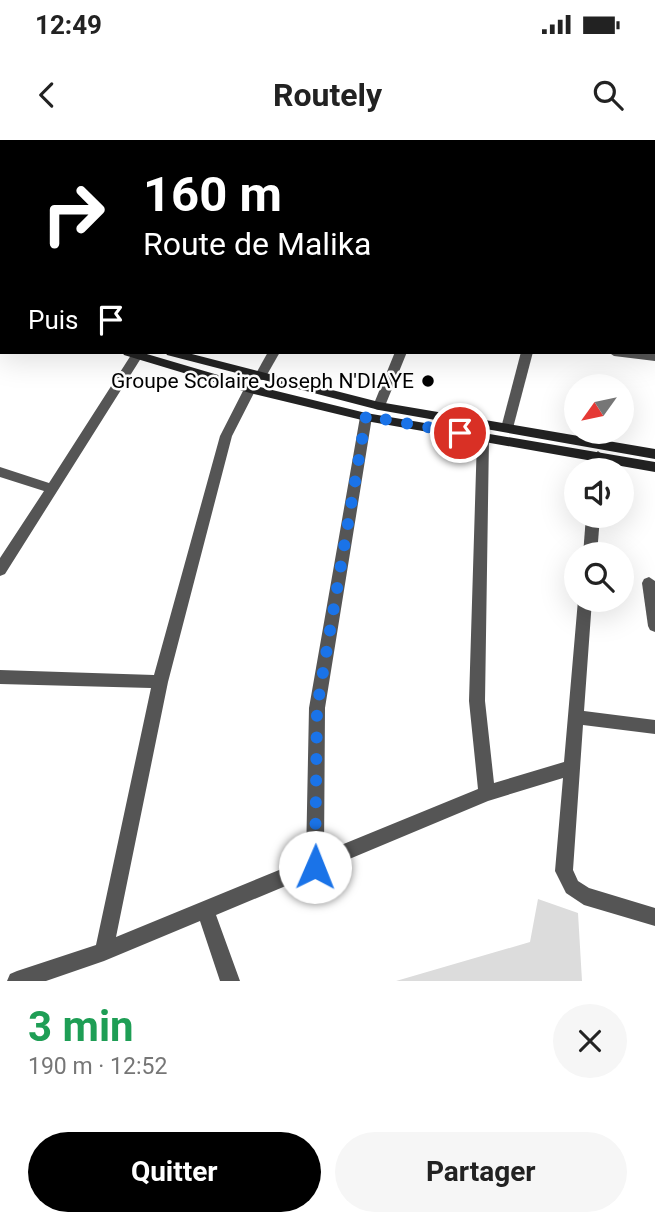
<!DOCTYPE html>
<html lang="fr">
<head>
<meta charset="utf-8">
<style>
  body { margin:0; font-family:Roboto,sans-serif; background:#f6f6f6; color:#222; height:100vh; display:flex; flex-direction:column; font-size:26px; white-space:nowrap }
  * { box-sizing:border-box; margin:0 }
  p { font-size:23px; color:#767676 }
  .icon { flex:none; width:38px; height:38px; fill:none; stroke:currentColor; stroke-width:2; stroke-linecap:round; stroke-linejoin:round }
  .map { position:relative; height:841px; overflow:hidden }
  .drawer { display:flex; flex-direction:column; background:#fff; flex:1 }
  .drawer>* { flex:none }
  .banner { position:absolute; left:0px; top:0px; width:656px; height:214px; box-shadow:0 7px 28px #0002; background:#000; color:#fff; overflow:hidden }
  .needle { width:46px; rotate:237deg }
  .fabs { position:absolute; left:564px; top:234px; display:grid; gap:14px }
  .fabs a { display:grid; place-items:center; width:70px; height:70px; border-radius:50%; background:#fff; box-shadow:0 7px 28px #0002; font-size:35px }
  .pin { position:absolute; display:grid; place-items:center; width:60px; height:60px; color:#fff; margin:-30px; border:4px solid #fff; border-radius:50%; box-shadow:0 2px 7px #0007 }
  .me { position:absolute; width:77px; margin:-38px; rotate:1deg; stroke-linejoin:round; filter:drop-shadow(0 0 5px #0008) }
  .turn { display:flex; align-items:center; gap:24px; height:147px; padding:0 28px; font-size:32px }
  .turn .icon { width:91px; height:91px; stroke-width:2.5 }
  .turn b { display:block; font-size:49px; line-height:60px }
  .then { display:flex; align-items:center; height:66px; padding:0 28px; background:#0003; gap:14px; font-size:26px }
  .round { display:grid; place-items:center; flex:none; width:74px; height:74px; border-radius:37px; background:#f6f6f6 }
  .head { display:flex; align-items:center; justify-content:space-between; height:119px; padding:0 28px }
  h1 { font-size:42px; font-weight:700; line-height:52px; color:#1e9e55 }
  .action { display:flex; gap:14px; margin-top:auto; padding:14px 28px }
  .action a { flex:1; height:80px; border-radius:42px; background:#000; color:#fff; font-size:28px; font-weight:700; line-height:80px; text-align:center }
  .action a+a { background:#f6f6f6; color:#222 }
  .status { display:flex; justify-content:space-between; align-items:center; height:49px; padding:0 35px; background:#fff; direction:ltr }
  .status svg { height:19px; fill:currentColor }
  header { display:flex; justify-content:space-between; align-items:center; height:91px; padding:0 28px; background:#fff; font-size:32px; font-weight:700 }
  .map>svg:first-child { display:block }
  .green { fill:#dcdcdc }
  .water { fill:#a3a3a3 }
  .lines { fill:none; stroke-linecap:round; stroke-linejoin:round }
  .street { fill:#555; fill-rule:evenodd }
  .secondary { fill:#222; fill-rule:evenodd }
  .route { stroke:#1a73e8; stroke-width:12; stroke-dasharray:0 21.6 }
  .poi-dot { fill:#000; stroke:#fff; stroke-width:2.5 }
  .labels { text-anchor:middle; stroke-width:5; stroke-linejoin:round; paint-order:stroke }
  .poi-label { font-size:21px; fill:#000; stroke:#fff; text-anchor:end }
</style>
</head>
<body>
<div class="status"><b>12:49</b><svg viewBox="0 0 49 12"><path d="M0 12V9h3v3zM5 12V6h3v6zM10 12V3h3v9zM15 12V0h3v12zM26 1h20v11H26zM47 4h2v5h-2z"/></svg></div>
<header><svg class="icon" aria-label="back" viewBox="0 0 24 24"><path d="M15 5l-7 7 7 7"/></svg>Routely<svg class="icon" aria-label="search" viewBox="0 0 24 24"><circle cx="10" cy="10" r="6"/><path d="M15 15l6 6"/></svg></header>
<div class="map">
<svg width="655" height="841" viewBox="0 0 655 841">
  <rect width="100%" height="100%" fill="#fff"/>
  <!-- green -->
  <polygon class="green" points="538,759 578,773 582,841 396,841 530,802"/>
  <!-- water -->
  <polygon class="water" points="0,0 655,0 655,80 654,2 2,2 2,32"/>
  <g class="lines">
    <!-- street -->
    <g class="street">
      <rect x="0" y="34" width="2" height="6"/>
      <rect x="654" y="91" width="1" height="6"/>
      <rect x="654" y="144" width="1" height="6"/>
      <polygon points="0,177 2,177 0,185"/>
      <polygon points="133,212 141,212 143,215 5,434 0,436 0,418 44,351 0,337 0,327 49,343"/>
      <polygon points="268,212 280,212 264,240 256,240 254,237"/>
      <polygon points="395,212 407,212 385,266 379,270 375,269 373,266"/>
      <polygon points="521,212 533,212 513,288 507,292 501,288"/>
      <polygon points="608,212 655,213 655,221 614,216"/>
      <polygon points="250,245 256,249 232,296 168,542 116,797 306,719 309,568 360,277 366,273 372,277 325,568 324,712 478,649 469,561 477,298 483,294 489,298 485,561 494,643 564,622 578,460 592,460 584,571 655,580 655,594 583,585 573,730 578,741 589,748 655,768 655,786 584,765 566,753 555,731 563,638 488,661 323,730 321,733 315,736 312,735 216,775 240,841 220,841 200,781 104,821 46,841 7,841 10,834 17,831 96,805 151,548 0,544 0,530 154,535 220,296 244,249"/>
      <polygon points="598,311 604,316 603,331 591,331 592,316"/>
      <polygon points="586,376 600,376 597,415 583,415"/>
      <polygon points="649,437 655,441 655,492 650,490 648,486 642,443 644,439"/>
    </g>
    <!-- secondary -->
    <g class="secondary">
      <rect x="0" y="149" width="2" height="7"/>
      <rect x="0" y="162" width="2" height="6"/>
      <polygon points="122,212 140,212 252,245 366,273 655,322 655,332 366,281 250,253 124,215"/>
      <polygon points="165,212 184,212 379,262 655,309 655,319 379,270 167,215"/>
    </g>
  </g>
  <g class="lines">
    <!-- route -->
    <polyline class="route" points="315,727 317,568 366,276 460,293"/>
  </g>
  <!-- markers -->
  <circle class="poi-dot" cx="428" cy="241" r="7"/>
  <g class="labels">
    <!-- poi labels -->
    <g class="poi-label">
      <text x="414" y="248">Groupe Scolaire Joseph N'DIAYE</text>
    </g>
  </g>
</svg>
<div class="fabs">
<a><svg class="needle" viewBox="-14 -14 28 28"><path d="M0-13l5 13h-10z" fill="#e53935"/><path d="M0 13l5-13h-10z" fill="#767676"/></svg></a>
<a><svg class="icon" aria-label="sound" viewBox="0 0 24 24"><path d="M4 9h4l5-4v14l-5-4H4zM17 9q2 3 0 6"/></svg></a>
<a><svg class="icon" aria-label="search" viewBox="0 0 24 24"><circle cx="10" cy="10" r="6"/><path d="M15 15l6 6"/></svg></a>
</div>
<div class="pin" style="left:460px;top:293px;background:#d93025"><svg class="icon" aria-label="arrive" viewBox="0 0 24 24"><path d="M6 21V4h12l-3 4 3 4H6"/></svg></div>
<svg class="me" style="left:315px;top:727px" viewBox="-20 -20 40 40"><circle r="19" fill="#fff"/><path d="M0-13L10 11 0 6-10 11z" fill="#1a73e8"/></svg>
<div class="banner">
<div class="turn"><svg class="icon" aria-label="right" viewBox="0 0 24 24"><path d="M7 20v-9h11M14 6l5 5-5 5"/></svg><div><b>160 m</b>Route de Malika</div></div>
<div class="then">Puis<svg class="icon" aria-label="arrive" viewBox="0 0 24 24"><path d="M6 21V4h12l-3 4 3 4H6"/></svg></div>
</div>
</div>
<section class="drawer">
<div class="head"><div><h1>3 min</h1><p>190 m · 12:52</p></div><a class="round"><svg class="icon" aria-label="close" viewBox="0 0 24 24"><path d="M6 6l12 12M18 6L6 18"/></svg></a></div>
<div class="action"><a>Quitter</a><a>Partager</a></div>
</section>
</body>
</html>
